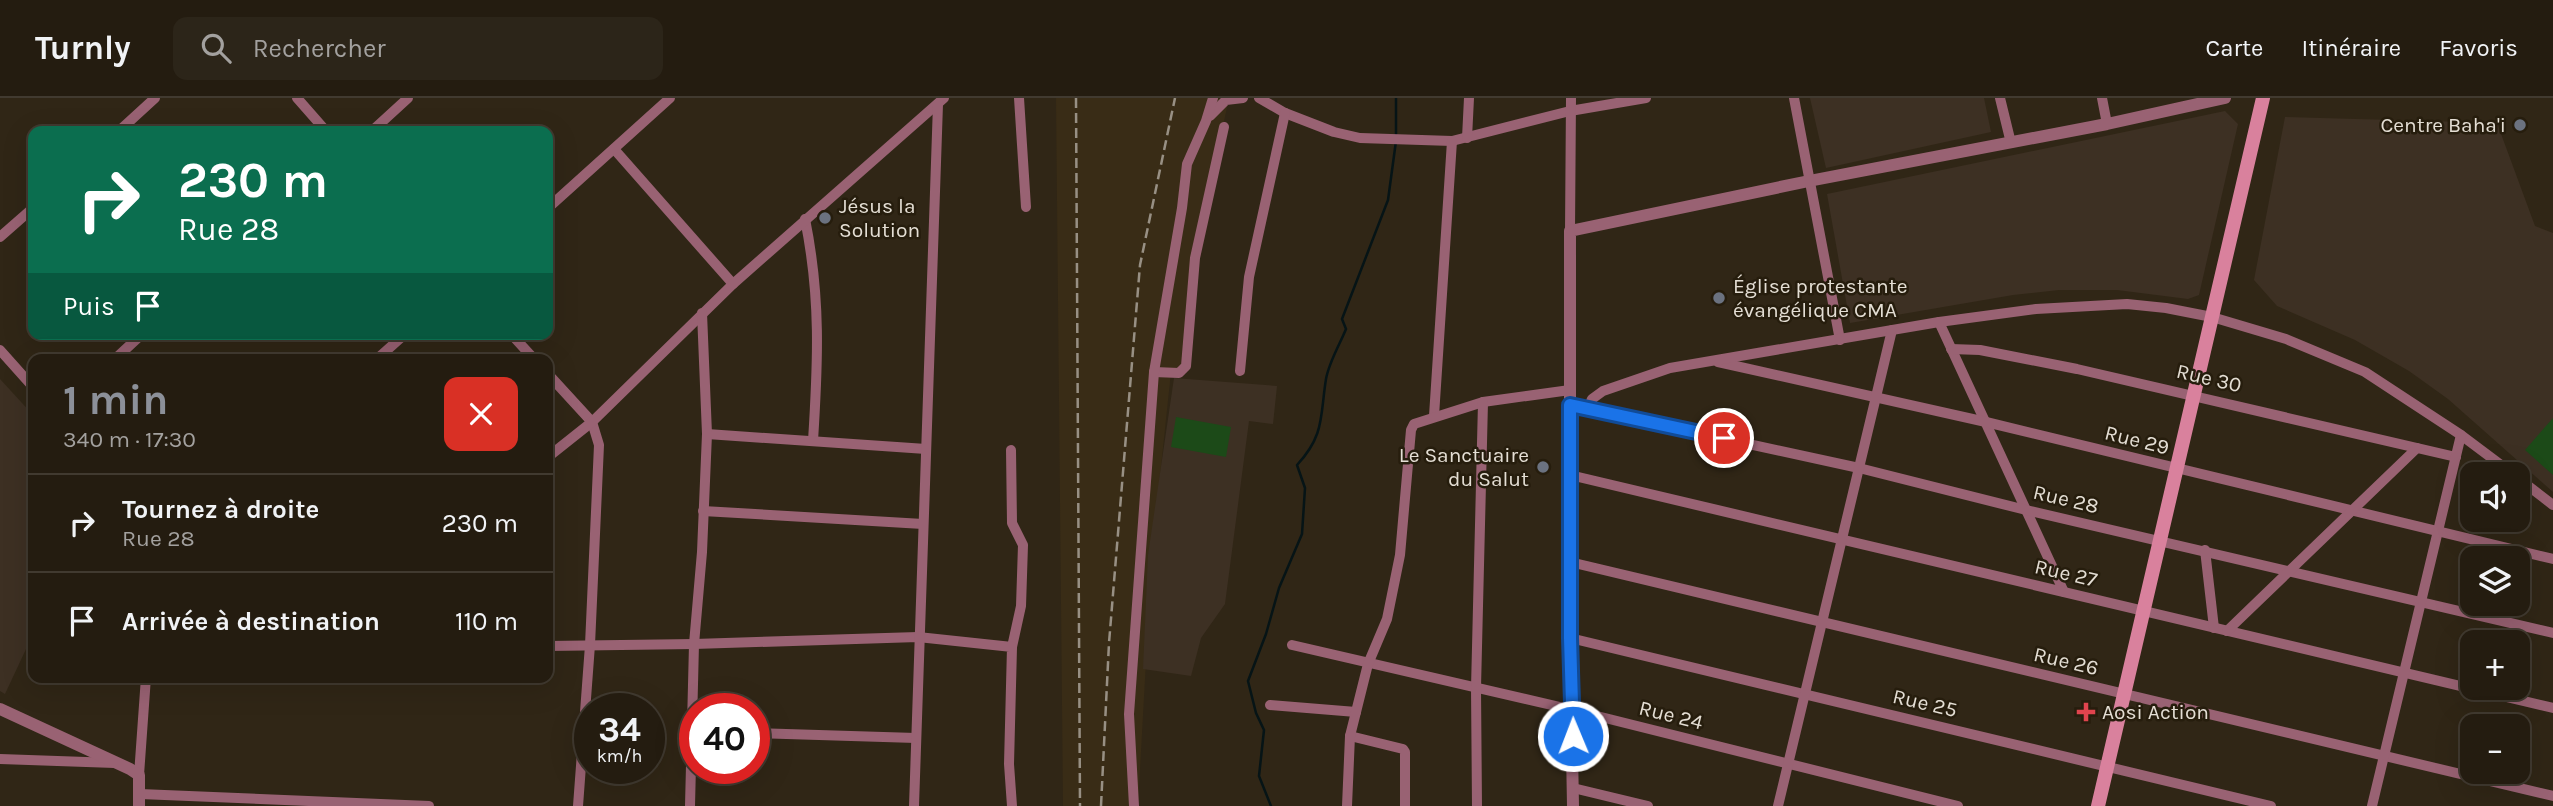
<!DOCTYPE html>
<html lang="fr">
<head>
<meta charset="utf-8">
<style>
  body { margin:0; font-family:Karla,sans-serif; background:#2c2519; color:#f1f3f6; height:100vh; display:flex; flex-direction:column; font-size:26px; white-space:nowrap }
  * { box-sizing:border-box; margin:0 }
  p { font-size:23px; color:#a3a19f }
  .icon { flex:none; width:38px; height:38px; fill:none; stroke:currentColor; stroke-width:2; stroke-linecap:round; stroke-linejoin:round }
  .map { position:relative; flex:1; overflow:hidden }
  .side { position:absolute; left:28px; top:256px; width:525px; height:329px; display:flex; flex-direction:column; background:#241c10; border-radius:14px; box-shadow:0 7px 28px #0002,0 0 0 2px #413a30 }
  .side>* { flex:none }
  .hud { position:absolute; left:28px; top:28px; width:525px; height:214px; border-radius:14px; box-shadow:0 7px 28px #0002,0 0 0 2px #413a30; background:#0b6e4f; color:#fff; overflow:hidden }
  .tools { position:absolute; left:2460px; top:364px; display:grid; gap:14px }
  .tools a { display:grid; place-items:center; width:70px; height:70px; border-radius:14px; background:#241c10; box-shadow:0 7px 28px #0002,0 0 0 2px #413a30; font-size:35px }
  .speed { position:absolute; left:574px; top:595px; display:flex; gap:14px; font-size:35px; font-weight:700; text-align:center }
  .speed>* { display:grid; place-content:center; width:91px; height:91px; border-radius:50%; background:#241c10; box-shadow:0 7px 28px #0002,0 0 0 2px #413a30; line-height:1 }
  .speed small { font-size:18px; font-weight:400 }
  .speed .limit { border:10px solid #d22; background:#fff; color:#111 }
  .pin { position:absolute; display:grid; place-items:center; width:60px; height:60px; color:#fff; margin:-30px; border:4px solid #fff; border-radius:50%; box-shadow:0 2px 7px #0007 }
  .me { position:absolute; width:77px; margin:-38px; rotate:359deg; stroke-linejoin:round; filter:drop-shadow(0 0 5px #0008) }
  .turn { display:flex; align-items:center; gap:24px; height:147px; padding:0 35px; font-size:32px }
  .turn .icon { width:91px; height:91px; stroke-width:2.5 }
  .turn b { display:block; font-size:49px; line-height:60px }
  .then { display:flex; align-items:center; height:66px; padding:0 35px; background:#0003; gap:14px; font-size:26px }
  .round { display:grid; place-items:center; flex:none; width:74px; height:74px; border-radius:14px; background:#2c2519 }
  .summary { display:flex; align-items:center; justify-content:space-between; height:119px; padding:0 35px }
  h1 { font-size:42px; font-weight:700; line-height:52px; color:#8c9099 }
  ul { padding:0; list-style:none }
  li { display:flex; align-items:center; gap:21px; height:98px; padding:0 35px; border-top:2px solid #413a30 }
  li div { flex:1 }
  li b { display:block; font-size:26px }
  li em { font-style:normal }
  header { display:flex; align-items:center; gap:42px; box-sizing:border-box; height:98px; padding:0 35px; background:#241c10; border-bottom:2px solid #413a30 }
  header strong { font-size:33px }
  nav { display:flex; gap:38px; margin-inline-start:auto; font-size:24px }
  .search { width:490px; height:63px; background:#2c2519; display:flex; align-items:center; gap:18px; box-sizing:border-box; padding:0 24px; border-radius:14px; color:#a3a19f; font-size:26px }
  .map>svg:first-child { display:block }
  .built { fill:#392c16 }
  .education { fill:#3d3023 }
  .green { fill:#1c4a18 }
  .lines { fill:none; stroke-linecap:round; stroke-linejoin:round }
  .stream { stroke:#061416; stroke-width:2.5 }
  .minor { stroke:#996273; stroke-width:10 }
  .tertiary { stroke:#996273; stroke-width:12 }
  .secondary { stroke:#d9819d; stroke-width:14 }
  .rail { stroke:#989084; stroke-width:2.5; stroke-dasharray:10 5; stroke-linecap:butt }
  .route-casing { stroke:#114b97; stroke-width:18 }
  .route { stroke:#1a73e8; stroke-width:12 }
  .worship-dot { fill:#6b7280; stroke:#261d0d; stroke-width:2.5 }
  .health-dot { fill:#e0444e; stroke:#261d0d; stroke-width:2.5 }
  .labels { text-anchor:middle; stroke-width:5; stroke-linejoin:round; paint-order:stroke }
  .poi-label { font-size:21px; fill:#e4ded4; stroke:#261d0d; text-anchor:start }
  .street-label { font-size:21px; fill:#e4ded4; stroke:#261d0d }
</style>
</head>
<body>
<header>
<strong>Turnly</strong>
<div class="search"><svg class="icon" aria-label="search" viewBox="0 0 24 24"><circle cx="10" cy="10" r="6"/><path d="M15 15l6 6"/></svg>Rechercher</div>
<nav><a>Carte</a><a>Itinéraire</a><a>Favoris</a></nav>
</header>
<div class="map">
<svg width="2553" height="708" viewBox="0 0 2553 708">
  <rect width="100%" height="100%" fill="#302616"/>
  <!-- built -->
  <polygon class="built" points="1056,0 1229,0 1196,155 1184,273 1171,274 1152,455 1138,708 1063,708"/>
  <!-- education -->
  <g class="education">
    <polygon points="1810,0 1984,0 1991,34 1826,70"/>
    <polygon points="2225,13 2238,26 2199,197 2188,201 2117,192 2059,192 2013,197 1850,225 1827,96"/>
    <polygon points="2285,19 2497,25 2535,128 2553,135 2553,394 2448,301 2409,273 2355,242 2277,208 2254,182"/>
    <polygon points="1174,280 1277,288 1273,326 1249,323 1225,506 1201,540 1191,578 1143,571 1148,457"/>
    <polygon points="0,281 33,317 33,536 5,596 0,593"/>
  </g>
  <!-- green -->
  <g class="green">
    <polygon points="1176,319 1231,329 1226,359 1171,349"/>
    <polygon points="2553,320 2553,377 2525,352"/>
  </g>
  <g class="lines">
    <!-- stream -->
    <g class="stream">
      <polyline points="1396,0 1396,36"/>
      <path d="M1271,708L1259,678L1264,632L1256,615L1248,583L1266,536L1279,490L1302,436L1305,390L1297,367C1325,337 1320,318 1326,281C1329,264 1340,246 1346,231L1342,221L1388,102L1396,43"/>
    </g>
    <!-- minor -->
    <g class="minor">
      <polyline points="297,0 326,33"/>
      <polyline points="1019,0 1026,109"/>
      <polyline points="1259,0 1285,15 1334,34 1360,40 1452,43 1570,13 1646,0"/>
      <polyline points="1794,0 1840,242"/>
      <polyline points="2000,0 2011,45"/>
      <polyline points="2102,0 2107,26"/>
      <polyline points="1210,18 1226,2 1243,0"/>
      <polyline points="119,33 155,0"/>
      <polyline points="372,33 408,0"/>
      <polyline points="1467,40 1469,0"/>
      <polyline points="614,51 733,186"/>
      <polyline points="548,110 670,0"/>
      <path d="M805,121C821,200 818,264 813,343"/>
      <polyline points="1570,133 1571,0"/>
      <polyline points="0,139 33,110"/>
      <polyline points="1939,224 2064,494"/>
      <polyline points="511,236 534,261"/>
      <polyline points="1951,251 1980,252 2077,271 2456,359"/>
      <polyline points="0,252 33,289"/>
      <polyline points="115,261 142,236"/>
      <polyline points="377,261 405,236"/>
      <polyline points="1718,264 1986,324 2553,461"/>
      <polyline points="1240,273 1249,179 1285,15"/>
      <polyline points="1154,274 1179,275 1186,268 1195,160 1224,29"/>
      <polyline points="548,276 592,324 599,347 590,547 578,708"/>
      <polyline points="1570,307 1859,370 2026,412 2553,535"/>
      <polyline points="1588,310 1592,301 1603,293 1670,270 1939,224 2036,211 2127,206 2166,210 2212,219 2286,241 2365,274 2461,337 2513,376"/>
      <polyline points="1434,318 1452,43"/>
      <polyline points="707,336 926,351"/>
      <polyline points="1011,352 1012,425 1023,447 1021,508 1012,549"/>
      <polyline points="548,359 592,324 733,186 944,0"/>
      <polyline points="1570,377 2553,610"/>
      <polyline points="2518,380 2553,407"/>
      <polyline points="703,413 923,426"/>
      <polyline points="2205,452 2214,530"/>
      <polyline points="1570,464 2553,698"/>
      <polyline points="2227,533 2417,350"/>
      <polyline points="1570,540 2271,708"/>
      <polyline points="1292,547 1573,612 1958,708"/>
      <polyline points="548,548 694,546 918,539 1012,549 1009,666 1012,708"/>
      <polyline points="1270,607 1356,614"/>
      <polyline points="754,635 916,640"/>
      <polyline points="1350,638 1403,651 1405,654 1405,708"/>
      <polyline points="0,661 115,665"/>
      <polyline points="139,677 146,579"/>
      <polyline points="1573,690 1648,708"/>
      <polyline points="140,696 429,708"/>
      <polyline points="690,708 694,546 702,454 707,336 702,215"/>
      <polyline points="914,708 938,6"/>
      <polyline points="1134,708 1129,616 1154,274 1182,110 1187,66 1206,23 1213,0"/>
      <polyline points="1347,708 1350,638 1368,566 1387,521 1400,457 1411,332 1414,326 1483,304 1570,292"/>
      <polyline points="1477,708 1476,590 1483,304"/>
      <polyline points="1778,708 1892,232"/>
      <polyline points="2372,708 2461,337"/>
    </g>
    <!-- tertiary -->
    <g class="tertiary">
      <polyline points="0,611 130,671 139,677 139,708"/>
      <polyline points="1573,708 1570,540 1570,133 1809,83 2107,26 2225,0"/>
    </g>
    <!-- secondary -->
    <polyline class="secondary" points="2098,708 2263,0"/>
    <!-- rail -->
    <g class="rail">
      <polyline points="1076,0 1080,708"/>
      <polyline points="1101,708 1109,545 1140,167 1175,0"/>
    </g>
  </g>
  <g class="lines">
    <!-- route casing -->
    <g class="route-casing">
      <polyline id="route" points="1573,638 1570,540 1570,307 1724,340"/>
    </g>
    <!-- route -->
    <use href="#route" class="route"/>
  </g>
  <!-- markers -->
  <g class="worship-dot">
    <circle cx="2520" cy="27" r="7"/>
    <circle cx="825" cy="120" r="7"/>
    <circle cx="1719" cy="200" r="7"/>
    <circle cx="1543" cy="369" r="7"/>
  </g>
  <path class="health-dot" d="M2082.5 603.5h7v7h7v7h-7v7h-7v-7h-7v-7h7z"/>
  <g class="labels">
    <!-- poi labels -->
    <g class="poi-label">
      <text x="2506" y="34" text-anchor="end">Centre Baha'i</text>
      <text x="839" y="115">Jésus la<tspan x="839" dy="24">Solution</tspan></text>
      <text x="1733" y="195">Église protestante<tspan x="1733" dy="24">évangélique CMA</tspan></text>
      <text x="1529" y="364" text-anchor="end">Le Sanctuaire<tspan x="1529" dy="24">du Salut</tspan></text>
      <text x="2102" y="621">Aosi Action</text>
    </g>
    <!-- street labels -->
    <g class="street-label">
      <text transform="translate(2209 280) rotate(13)" y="7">Rue 30</text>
      <text transform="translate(2137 342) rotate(14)" y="7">Rue 29</text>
      <text transform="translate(2066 401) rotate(13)" y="7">Rue 28</text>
      <text transform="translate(2066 475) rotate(13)" y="7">Rue 27</text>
      <text transform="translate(2066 563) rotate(13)" y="7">Rue 26</text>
      <text transform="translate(1925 605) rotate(13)" y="7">Rue 25</text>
      <text transform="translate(1671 617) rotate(14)" y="7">Rue 24</text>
    </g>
  </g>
</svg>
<div class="tools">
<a><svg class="icon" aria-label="sound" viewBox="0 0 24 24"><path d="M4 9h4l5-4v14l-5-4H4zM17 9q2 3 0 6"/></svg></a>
<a><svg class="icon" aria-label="layers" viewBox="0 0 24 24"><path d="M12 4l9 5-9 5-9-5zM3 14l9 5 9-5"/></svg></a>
<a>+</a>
<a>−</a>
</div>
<div class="speed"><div>34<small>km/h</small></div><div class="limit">40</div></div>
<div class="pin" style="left:1724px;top:340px;background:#d93025"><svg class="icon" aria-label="arrive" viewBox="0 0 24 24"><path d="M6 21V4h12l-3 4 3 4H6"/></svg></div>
<svg class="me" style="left:1573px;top:638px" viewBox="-20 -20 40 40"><circle r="17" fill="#1a73e8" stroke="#fff" stroke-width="3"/><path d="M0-11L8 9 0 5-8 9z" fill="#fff"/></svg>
<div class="hud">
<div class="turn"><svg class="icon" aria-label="right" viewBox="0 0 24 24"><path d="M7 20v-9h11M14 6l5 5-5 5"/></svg><div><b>230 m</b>Rue 28</div></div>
<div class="then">Puis<svg class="icon" aria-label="arrive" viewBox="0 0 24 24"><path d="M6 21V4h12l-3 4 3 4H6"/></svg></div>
</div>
<section class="side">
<div class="summary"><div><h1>1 min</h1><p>340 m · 17:30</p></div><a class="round" style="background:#d93025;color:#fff"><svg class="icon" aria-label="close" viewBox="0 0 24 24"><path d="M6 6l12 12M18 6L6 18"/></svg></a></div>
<ul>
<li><svg class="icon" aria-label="right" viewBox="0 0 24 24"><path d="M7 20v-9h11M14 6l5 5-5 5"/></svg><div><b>Tournez à droite</b><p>Rue 28</p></div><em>230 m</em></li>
<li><svg class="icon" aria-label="arrive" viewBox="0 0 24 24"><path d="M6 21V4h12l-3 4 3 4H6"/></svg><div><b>Arrivée à destination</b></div><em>110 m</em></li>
</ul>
</section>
</div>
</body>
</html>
